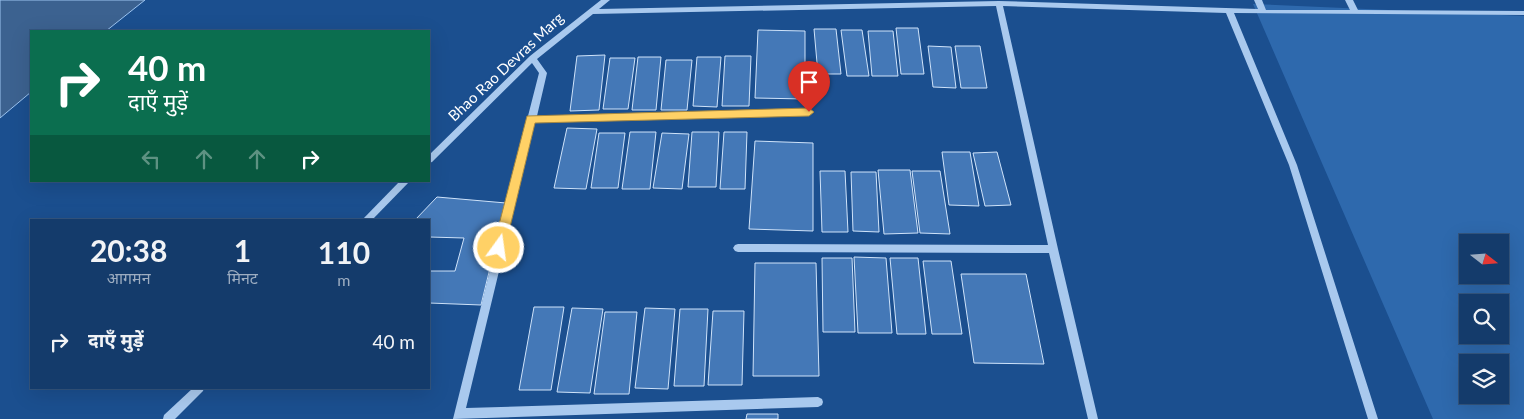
<!DOCTYPE html>
<html lang="hi">
<head>
<meta charset="utf-8">
<style>
  body { margin:0; font-family:Lato,"Noto Sans Devanagari",sans-serif; background:#1d4271; color:#f1f3f6; height:100vh; display:flex; flex-direction:column; font-size:19px; white-space:nowrap }
  * { box-sizing:border-box; margin:0 }
  p { font-size:16px; color:#9dadc1 }
  .icon { flex:none; width:28px; height:28px; fill:none; stroke:currentColor; stroke-width:2; stroke-linecap:round; stroke-linejoin:round }
  .map { position:relative; flex:1; overflow:hidden }
  .side { position:absolute; left:30px; top:219px; width:400px; height:170px; display:flex; flex-direction:column; background:#143b6b; border-radius:0px; box-shadow:0 5px 20px #0002,0 0 0 1px #33557e }
  .side>* { flex:none }
  .hud { position:absolute; left:30px; top:30px; width:400px; height:152px; border-radius:0px; box-shadow:0 5px 20px #0002,0 0 0 1px #33557e; background:#0b6e4f; color:#fff; overflow:hidden }
  .needle { width:32px; rotate:107deg }
  .tools { position:absolute; left:1459px; top:234px; display:grid; gap:10px }
  .tools a { display:grid; place-items:center; width:50px; height:50px; border-radius:0px; background:#143b6b; box-shadow:0 5px 20px #0002,0 0 0 1px #33557e; font-size:25px }
  .pin { position:absolute; display:grid; place-items:center; width:42px; height:42px; color:#fff; margin:-51px -21px; border-radius:50% 50% 50% 0; rotate:-45deg; box-shadow:0 0 5px #0007 }
  .pin .icon { rotate:45deg }
  .me { position:absolute; width:55px; margin:-28px; rotate:14deg; stroke-linejoin:round; filter:drop-shadow(0 0 4px #0008) }
  .turn { display:flex; align-items:center; gap:18px; height:105px; padding:0 15px; font-size:22px }
  .turn .icon { width:65px; height:65px; stroke-width:2.5 }
  .turn b { display:block; font-size:35px; line-height:42px }
  .lanes { display:flex; align-items:center; height:48px; padding:0 15px; background:#0003; justify-content:center; gap:25px; direction:ltr }
  .lanes .off { opacity:.35 }
  .eta { display:flex; justify-content:space-evenly; align-items:center; height:85px; text-align:center }
  .eta b { font-size:30px; font-weight:700; line-height:35px }
  ul { padding:0; list-style:none }
  li { display:flex; align-items:center; gap:15px; height:75px; padding:0 15px }
  li div { flex:1 }
  li b { display:block; font-size:19px }
  li em { font-style:normal }
  .map>svg:first-child { display:block }
  .green { fill:#2e69ad; fill-rule:evenodd }
  .water { fill:#3c6290; stroke:#9cc4f0 }
  .building { fill:#4478b7; stroke:#cfe3fa }
  .lines { fill:none; stroke-linecap:round; stroke-linejoin:round }
  .minor { fill:#a9c9ee; fill-rule:evenodd }
  .route { fill:#ffd166; stroke:#a68842 }
  .labels { text-anchor:middle; stroke-width:4; stroke-linejoin:round; paint-order:stroke }
  .street-label { font-size:15px; fill:#fff; stroke:#1b4f8f }
</style>
</head>
<body>
<div class="map">
<svg width="1524" height="419" viewBox="0 0 1524 419">
  <rect width="100%" height="100%" fill="#1b4f8f"/>
  <!-- green -->
  <path class="green" d="M1253,4L1524,16V419H1433ZM1468,242H1500V275H1468ZM1468,302H1500V335H1468ZM1468,362H1500V395H1468Z"/>
  <!-- water -->
  <polygon class="water" points="0,0 145,0 106,31 31,31 31,92 0,118"/>
  <!-- building -->
  <g class="building">
    <polygon points="896,28 918,28 924,74 901,74"/>
    <polygon points="814,29 836,29 841,74 818,74"/>
    <polygon points="758,30 805,31 805,99 755,98"/>
    <polygon points="841,30 862,30 869,76 847,76"/>
    <polygon points="868,31 893,31 898,76 872,76"/>
    <polygon points="928,46 951,47 956,88 933,87"/>
    <polygon points="955,46 980,46 987,88 961,88"/>
    <polygon points="605,55 599,110 570,111 577,56"/>
    <polygon points="725,56 751,56 749,106 722,106"/>
    <polygon points="638,57 661,57 656,110 632,110"/>
    <polygon points="697,57 721,57 717,107 693,106"/>
    <polygon points="610,58 635,58 628,109 603,109"/>
    <polygon points="666,60 692,60 687,110 661,110"/>
    <polygon points="567,128 597,129 586,189 554,188"/>
    <polygon points="630,132 656,132 650,189 622,189"/>
    <polygon points="692,132 719,132 716,187 688,187"/>
    <polygon points="724,132 747,132 745,189 720,189"/>
    <polygon points="599,133 625,133 618,188 591,188"/>
    <polygon points="662,133 689,134 682,189 653,188"/>
    <polygon points="755,141 813,143 813,231 749,229"/>
    <polygon points="942,152 970,152 979,206 949,205"/>
    <polygon points="997,152 1011,205 985,206 973,153"/>
    <polygon points="878,170 910,170 918,233 884,234"/>
    <polygon points="820,171 845,171 848,232 822,232"/>
    <polygon points="912,171 940,171 950,234 920,233"/>
    <polygon points="851,172 876,172 879,232 853,231"/>
    <polygon points="437,197 506,203 481,305 429,303 429,271 455,271 464,238 429,237 429,220 415,220"/>
    <polygon points="854,257 886,258 892,333 858,333"/>
    <polygon points="822,258 852,258 855,332 823,332"/>
    <polygon points="890,258 918,258 926,334 897,334"/>
    <polygon points="923,261 951,261 962,334 932,334"/>
    <polygon points="755,263 816,263 819,376 753,376"/>
    <polygon points="961,274 1026,274 1044,364 974,363"/>
    <polygon points="534,307 564,307 551,390 519,390"/>
    <polygon points="572,308 603,309 590,393 557,392"/>
    <polygon points="645,308 675,309 668,389 635,388"/>
    <polygon points="680,309 708,309 704,386 674,386"/>
    <polygon points="713,311 744,311 742,385 708,385"/>
    <polygon points="605,312 637,312 629,394 594,394"/>
    <polygon points="747,414 778,414 778,419 746,419"/>
  </g>
  <g class="lines">
    <!-- minor -->
    <g class="minor">
      <polygon points="601,0 610,0 599,9 999,1 1258,9 1254,0 1262,0 1266,10 1350,10 1345,0 1353,0 1358,10 1524,11 1524,15 1234,13 1297,165 1378,419 1368,419 1289,165 1226,13 1003,6 1058,249 1098,419 1088,419 1049,253 738,252 735,251 733,248 735,245 738,244 1048,245 996,6 593,14 537,59 547,73 537,116 809,109 813,112 809,115 535,122 466,408 818,397 822,399 823,402 822,405 818,407 453,419 527,121 526,119 528,116 539,73 532,63 432,162 429,163 429,155 530,56"/>
      <polygon points="400,181 410,181 372,220 362,220"/>
      <polygon points="193,388 204,388 203,391 175,419 163,419 164,415"/>
    </g>
  </g>
  <!-- route -->
  <polygon class="route" points="809,108 814,112 809,116 535,123 505,248 503,251 495,251 493,248 527,116"/>
  <g class="labels">
    <!-- street labels -->
    <g class="street-label">
      <text transform="translate(506 67) rotate(-43)" y="5">Bhao Rao Devras Marg</text>
    </g>
  </g>
</svg>
<div class="tools">
<a><svg class="needle" viewBox="-14 -14 28 28"><path d="M0-13l5 13h-10z" fill="#e53935"/><path d="M0 13l5-13h-10z" fill="#9dadc1"/></svg></a>
<a><svg class="icon" aria-label="search" viewBox="0 0 24 24"><circle cx="10" cy="10" r="6"/><path d="M15 15l6 6"/></svg></a>
<a><svg class="icon" aria-label="layers" viewBox="0 0 24 24"><path d="M12 4l9 5-9 5-9-5zM3 14l9 5 9-5"/></svg></a>
</div>
<div class="pin" style="left:809px;top:112px;background:#d93025"><svg class="icon" aria-label="arrive" viewBox="0 0 24 24"><path d="M6 21V4h12l-3 4 3 4H6"/></svg></div>
<svg class="me" style="left:499px;top:248px" viewBox="-20 -20 40 40"><circle r="17" fill="#ffd166" stroke="#fff" stroke-width="3"/><path d="M0-11L8 9 0 5-8 9z" fill="#fff"/></svg>
<div class="hud">
<div class="turn"><svg class="icon" aria-label="right" viewBox="0 0 24 24"><path d="M7 20v-9h11M14 6l5 5-5 5"/></svg><div><b>40 m</b>दाएँ मुड़ें</div></div>
<div class="lanes"><svg class="icon off" aria-label="left" viewBox="0 0 24 24"><path d="M17 20v-9H6M10 6l-5 5 5 5"/></svg><svg class="icon off" aria-label="ahead" viewBox="0 0 24 24"><path d="M12 20V5M6 11l6-6 6 6"/></svg><svg class="icon off" aria-label="ahead" viewBox="0 0 24 24"><path d="M12 20V5M6 11l6-6 6 6"/></svg><svg class="icon" aria-label="right" viewBox="0 0 24 24"><path d="M7 20v-9h11M14 6l5 5-5 5"/></svg></div>
</div>
<section class="side">
<div class="eta">
<div><b>20:38</b><p>आगमन</p></div>
<div><b>1</b><p>मिनट</p></div>
<div><b>110</b><p>m</p></div>
</div>
<ul>
<li><svg class="icon" aria-label="right" viewBox="0 0 24 24"><path d="M7 20v-9h11M14 6l5 5-5 5"/></svg><div><b>दाएँ मुड़ें</b></div><em>40 m</em></li>
</ul>
</section>
</div>
</body>
</html>
